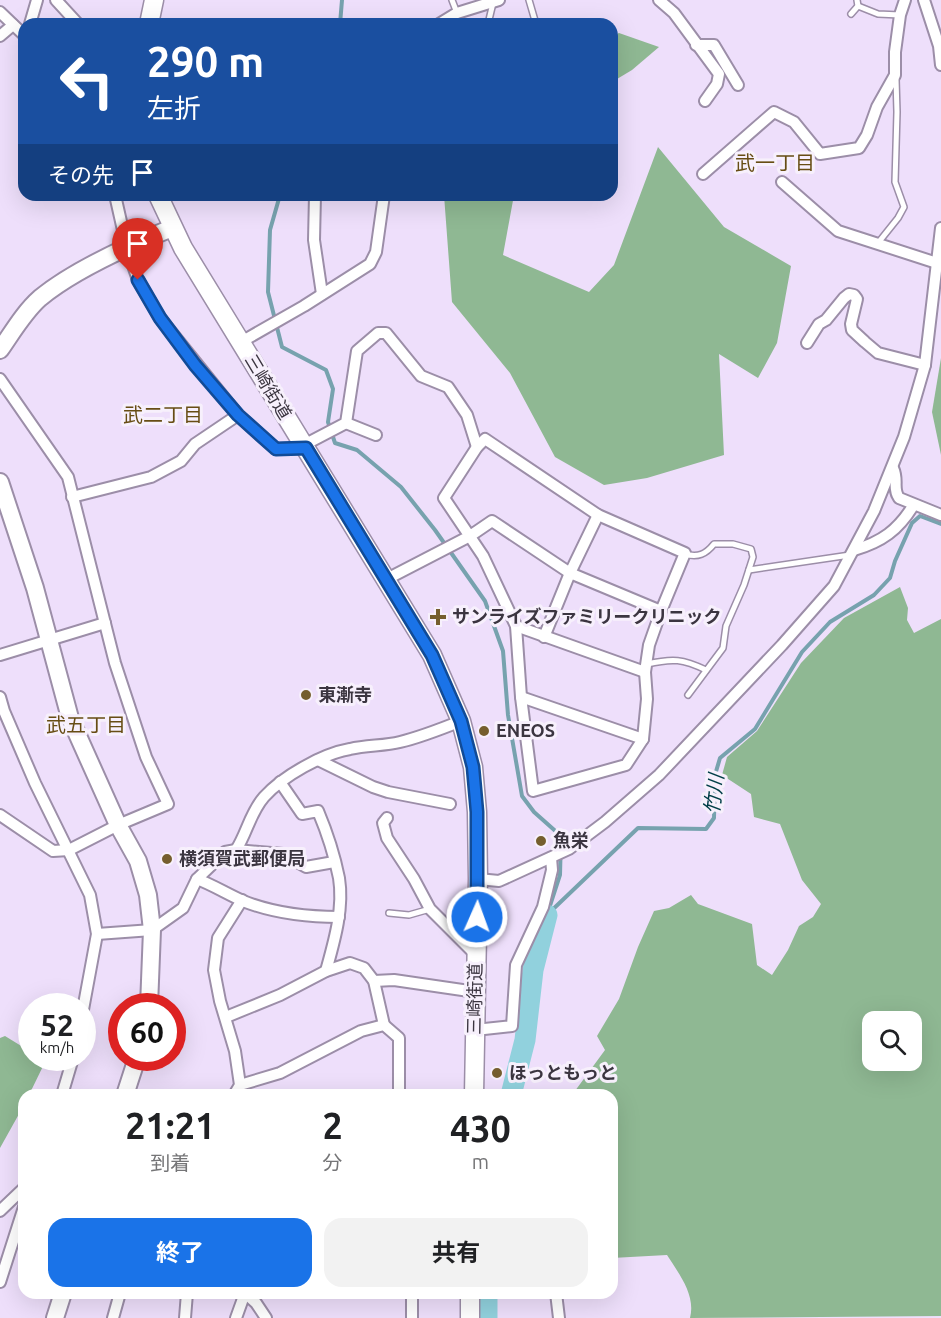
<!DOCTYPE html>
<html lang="ja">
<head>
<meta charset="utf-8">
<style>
  body { margin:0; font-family:Ubuntu,"Noto Sans JP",sans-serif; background:#f2f2f2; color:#202124; height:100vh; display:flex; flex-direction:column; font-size:22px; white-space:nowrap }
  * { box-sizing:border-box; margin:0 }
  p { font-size:20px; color:#757577 }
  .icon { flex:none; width:33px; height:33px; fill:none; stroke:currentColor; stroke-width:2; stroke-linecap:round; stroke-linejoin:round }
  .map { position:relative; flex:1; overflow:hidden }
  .details { position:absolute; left:18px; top:1089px; width:600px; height:210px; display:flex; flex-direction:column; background:#fff; border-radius:18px; box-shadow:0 6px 24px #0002 }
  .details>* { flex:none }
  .top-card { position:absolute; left:18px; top:18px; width:600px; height:183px; border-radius:18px; box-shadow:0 6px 24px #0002; background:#1a4fa0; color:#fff; overflow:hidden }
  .tools { position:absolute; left:862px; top:1011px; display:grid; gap:12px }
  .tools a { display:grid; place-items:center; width:60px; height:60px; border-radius:12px; background:#fff; box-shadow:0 6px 24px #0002; font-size:30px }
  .speed { position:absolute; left:18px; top:993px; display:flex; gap:12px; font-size:30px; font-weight:700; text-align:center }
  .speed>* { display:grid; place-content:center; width:78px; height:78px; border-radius:50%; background:#fff; box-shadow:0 6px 24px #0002; line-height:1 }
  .speed small { font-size:15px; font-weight:400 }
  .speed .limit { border:9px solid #d22; background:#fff; color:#111 }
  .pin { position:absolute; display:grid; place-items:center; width:51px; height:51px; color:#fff; margin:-62px -26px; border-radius:50% 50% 50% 0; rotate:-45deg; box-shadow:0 0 6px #0007 }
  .pin .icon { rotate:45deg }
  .me { position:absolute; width:66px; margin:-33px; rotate:2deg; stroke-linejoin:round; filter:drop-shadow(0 0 4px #0008) }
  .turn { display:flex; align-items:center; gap:21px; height:126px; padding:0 30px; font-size:27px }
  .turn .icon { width:78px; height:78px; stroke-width:2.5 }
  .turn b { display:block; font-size:42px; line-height:51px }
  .then { display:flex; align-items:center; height:57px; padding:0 30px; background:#0003; gap:12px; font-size:22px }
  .eta { display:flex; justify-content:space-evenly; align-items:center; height:102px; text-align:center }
  .eta b { font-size:36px; font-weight:700; line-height:42px }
  .primary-button { display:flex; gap:12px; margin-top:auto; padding:12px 30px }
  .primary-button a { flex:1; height:69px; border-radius:18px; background:#1a73e8; color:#fff; font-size:24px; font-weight:700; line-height:69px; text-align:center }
  .primary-button a+a { background:#f2f2f2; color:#202124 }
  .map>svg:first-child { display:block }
  .forest { fill:#8fb893; fill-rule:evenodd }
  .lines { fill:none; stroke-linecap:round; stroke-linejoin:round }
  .stream { stroke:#77a2ae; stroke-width:4 }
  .river { stroke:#91d1dd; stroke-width:21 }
  .lane-casing { stroke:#9c8ea8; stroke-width:8 }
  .street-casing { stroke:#9c8ea8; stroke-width:14 }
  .secondary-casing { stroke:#9c8ea8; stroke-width:20 }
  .primary-casing { stroke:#9c8ea8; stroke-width:21 }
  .lane { stroke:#fff; stroke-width:5 }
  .street { stroke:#fff; stroke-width:10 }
  .secondary { stroke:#fff; stroke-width:16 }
  .primary { stroke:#fff; stroke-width:18 }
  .route-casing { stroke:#114b97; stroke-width:15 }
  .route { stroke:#1a73e8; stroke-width:10 }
  .poi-dot { fill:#755e2e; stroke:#f7f0fc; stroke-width:2 }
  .labels { text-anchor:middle; stroke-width:6; stroke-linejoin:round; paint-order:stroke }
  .street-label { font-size:18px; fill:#3b3540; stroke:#f7f0fc }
  .poi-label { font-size:18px; font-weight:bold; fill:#3b3540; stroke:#f7f0fc; text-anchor:start }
  .neighbourhood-label { font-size:20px; fill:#674d14; stroke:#f7f0fc }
  .water-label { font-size:20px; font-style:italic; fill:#003e47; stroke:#f7f0fc }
</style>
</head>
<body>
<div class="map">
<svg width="941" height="1318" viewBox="0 0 941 1318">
  <rect width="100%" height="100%" fill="#eedffb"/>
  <!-- forest -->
  <g class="forest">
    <polygon points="619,33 659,47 632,70 612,82 612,36"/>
    <polygon points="658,147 724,227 791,266 777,343 758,378 719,354 724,455 647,478 604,485 555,457 510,373 452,302 444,195 514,195 503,255 589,292 614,265"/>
    <polygon points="941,358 941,455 932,412"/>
    <path d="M900,587L908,608L907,620L914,633L941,619V1316L690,1318C696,1295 679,1274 667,1255L612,1258V1095H572L605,1050L597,1036L619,999L638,947L654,911L669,908L691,895L698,904L752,924L757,965L772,975L788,950L799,926L813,917L821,904L802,880L780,824L754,817L751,794L722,775L727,757L757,731L801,663L844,618ZM873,1022H912V1060H873Z"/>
    <polygon points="5,1036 31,1052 32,1058 41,1058 46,1060 29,1095 24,1095 24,1105 0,1148 0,1038"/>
  </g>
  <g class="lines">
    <!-- stream -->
    <g class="stream">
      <polyline points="340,24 342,0"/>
      <polyline points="280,195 270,230 268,292 282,347 326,370 333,389 328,422 335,443 357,450 401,487 435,530 485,601 503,651 508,715 522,796 534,812 561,836 560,875 547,915"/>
      <polyline points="549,913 638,828 706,829 714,818 715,775 720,758 755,729 802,652 830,622 874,595 890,578 895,561 912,523 920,516 941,524"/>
    </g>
    <!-- river -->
    <g class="river">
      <polyline points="511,1095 525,1040 533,970 547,915"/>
      <polyline points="487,1318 487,1293"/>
    </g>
    <!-- lane casing -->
    <g class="lane-casing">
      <g id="lane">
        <polyline points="452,0 457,13"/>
        <polyline points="529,0 536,24"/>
        <polyline points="858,6 878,14 900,15"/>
        <polyline points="851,14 858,6 857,0"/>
        <polyline points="488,24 493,3"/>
        <polyline points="878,243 898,218 904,207 895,182 897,112 896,79"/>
        <path d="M685,554C698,558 706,554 714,544H733L751,549L753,557L744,585L726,626L723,648L688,695"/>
        <polyline points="749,570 850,555"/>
        <path d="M647,664C673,658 683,659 706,670"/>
        <polyline points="389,913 409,915 430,909"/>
      </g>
    </g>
    <!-- street casing -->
    <g class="street-casing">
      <g id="street">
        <polyline points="56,0 78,24"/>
        <polyline points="659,0 674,13 719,74 717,84 705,101"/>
        <polyline points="924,0 939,46 941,65"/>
        <polyline points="0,12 24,35"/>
        <polyline points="30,24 37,0"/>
        <polyline points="439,24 457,13 499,0"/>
        <polyline points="0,36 13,25"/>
        <polyline points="696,45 714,45 738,85"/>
        <polyline points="703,174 774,112 794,122 820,154 859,148 867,135 877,107 895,75 895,52 900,15 905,0"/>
        <polyline points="782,182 838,231 937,263"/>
        <polyline points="115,195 127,248 138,280 160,318 238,415 276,449 306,448"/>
        <polyline points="315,195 314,240 322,294"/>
        <polyline points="241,342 304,306 370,264 376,252 384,195"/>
        <polyline points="807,343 819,324 826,320 844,298 849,294 854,295 857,299 851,324 852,330 865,342 878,353 925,365"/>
        <polyline points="0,379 68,477 115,663 146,757 168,804 118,825 69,850 53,851 0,815"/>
        <polyline points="346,423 376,435"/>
        <polyline points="304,445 346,423 357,351 378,333 386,333 421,376 448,387 467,415 477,447"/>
        <path d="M893,468C899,481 892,488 899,498L941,515"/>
        <polyline points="72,497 151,477 181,461 195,444 238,415"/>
        <path d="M854,550C882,542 898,530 913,506"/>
        <polyline points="385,580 470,536 492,521 570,573 661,611 685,553 598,515 485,439 477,447 444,498 483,556 516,626 521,697 533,791 626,765 643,739 647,699 645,672 649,645 661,611"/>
        <polyline points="516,626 645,672"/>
        <polyline points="544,637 570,573 598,515"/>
        <polyline points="0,655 105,623"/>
        <polyline points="0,697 4,711 35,783 90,895 97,934 82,1015"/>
        <polyline points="521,697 643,739"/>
        <polyline points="318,760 373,787 388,792 450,804"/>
        <path d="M280,782L302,814L318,811C326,830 335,858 339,878C344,909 334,942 326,971"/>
        <polyline points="387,818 383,823 387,838 414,879 430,909 476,955"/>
        <path d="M236,850C247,833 250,813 264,797C283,776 322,754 350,749C367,745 384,746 400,742C421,737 441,729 461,721"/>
        <path d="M197,879C213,885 227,894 243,901C273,913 307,917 339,917"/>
        <polyline points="478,879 499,881 569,849 605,822 659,775 782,645 834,586 874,511 904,437 925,365 941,228"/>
        <polyline points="97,934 152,930 183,908 197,879 225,852 236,850 283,854 306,867 334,862"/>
        <polyline points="374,981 394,980 476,992"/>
        <polyline points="226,1017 280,995 326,971 350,963 364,968 374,981 384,1025"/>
        <polyline points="475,1030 512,1026 516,965 543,907 552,870 551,858"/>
        <polyline points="240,1085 280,1073 361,1031 384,1025 399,1038 399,1095"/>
        <polyline points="62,1095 73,1058"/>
        <polyline points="234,1095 240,1085 235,1051 220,1001 214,970 218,938 242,900"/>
        <polyline points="0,1211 24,1188"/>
        <polyline points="0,1282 24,1207"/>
        <polyline points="245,1293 256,1303 266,1318"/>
        <polyline points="556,1293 559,1318"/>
        <polyline points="113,1318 120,1293"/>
        <polyline points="185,1318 187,1293"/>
        <polyline points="236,1318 245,1293"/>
        <polyline points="412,1318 412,1293"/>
      </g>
    </g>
    <!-- secondary casing -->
    <g class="secondary-casing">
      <g id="secondary">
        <path d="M0,350C12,333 24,312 40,298C75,269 130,245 172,228"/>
        <polyline points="0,482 35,588 70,718 118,825 138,861 148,895 152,930 149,1006"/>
        <polyline points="125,1095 137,1058"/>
        <polyline points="55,1318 63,1293"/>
      </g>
    </g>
    <!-- primary casing -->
    <g class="primary-casing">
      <g id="primary">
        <polyline points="149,24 154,0"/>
        <polyline points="158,195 183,248 432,655 461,721 473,767 477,812 478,879 474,1095"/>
        <polyline points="470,1318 470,1293"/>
      </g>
    </g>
    <!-- lane -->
    <use href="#lane" class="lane"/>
    <!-- street -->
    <use href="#street" class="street"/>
    <!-- secondary -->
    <use href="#secondary" class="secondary"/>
    <!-- primary -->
    <use href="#primary" class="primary"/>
  </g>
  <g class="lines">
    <!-- route casing -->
    <g class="route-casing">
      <polyline id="route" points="138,280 160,318 195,365 238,415 276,449 306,448 432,655 461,721 473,767 477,812 477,917"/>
    </g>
    <!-- route -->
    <use href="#route" class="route"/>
  </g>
  <!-- markers -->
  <g class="poi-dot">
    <path d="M435 608h6v6h6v6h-6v6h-6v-6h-6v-6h6z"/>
    <circle cx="306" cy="695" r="6"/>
    <circle cx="484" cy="731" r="6"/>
    <circle cx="541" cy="841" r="6"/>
    <circle cx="167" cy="859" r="6"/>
    <circle cx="497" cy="1073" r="6"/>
  </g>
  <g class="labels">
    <!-- street labels -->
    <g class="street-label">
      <text transform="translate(268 387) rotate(59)" y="6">三崎街道</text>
      <text transform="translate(475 999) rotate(-89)" y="6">三崎街道</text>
    </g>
    <!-- poi labels -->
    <g class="poi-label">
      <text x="452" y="623">サンライズファミリークリニック</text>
      <text x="318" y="701">東漸寺</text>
      <text x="496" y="737">ENEOS</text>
      <text x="553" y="847">魚栄</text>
      <text x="179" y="865">横須賀武郵便局</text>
      <text x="509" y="1079">ほっともっと</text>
    </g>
    <!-- neighbourhood labels -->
    <g class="neighbourhood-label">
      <text x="775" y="170">武一丁目</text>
      <text x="163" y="422">武二丁目</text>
      <text x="86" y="732">武五丁目</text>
    </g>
    <!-- water labels -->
    <g class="water-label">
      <text transform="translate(714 794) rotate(-83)" y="7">竹川</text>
    </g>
  </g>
</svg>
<div class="tools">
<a><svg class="icon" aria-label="search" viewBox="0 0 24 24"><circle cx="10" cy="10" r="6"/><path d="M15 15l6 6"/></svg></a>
</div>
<div class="speed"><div>52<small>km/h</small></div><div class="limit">60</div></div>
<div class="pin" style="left:138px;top:280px;background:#d93025"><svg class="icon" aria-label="arrive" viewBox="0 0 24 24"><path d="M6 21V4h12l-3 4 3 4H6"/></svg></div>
<svg class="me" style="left:477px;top:917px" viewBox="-20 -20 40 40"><circle r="17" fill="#1a73e8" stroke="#fff" stroke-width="3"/><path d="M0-11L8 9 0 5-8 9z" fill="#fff"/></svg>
<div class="top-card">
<div class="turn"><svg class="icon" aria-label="left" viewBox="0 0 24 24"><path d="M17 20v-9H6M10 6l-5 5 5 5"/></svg><div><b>290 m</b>左折</div></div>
<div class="then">その先<svg class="icon" aria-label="arrive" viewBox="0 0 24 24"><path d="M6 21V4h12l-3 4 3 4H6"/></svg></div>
</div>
<section class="details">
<div class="eta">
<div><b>21:21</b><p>到着</p></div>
<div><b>2</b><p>分</p></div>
<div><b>430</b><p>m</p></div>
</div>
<div class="primary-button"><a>終了</a><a>共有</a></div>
</section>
</div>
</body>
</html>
